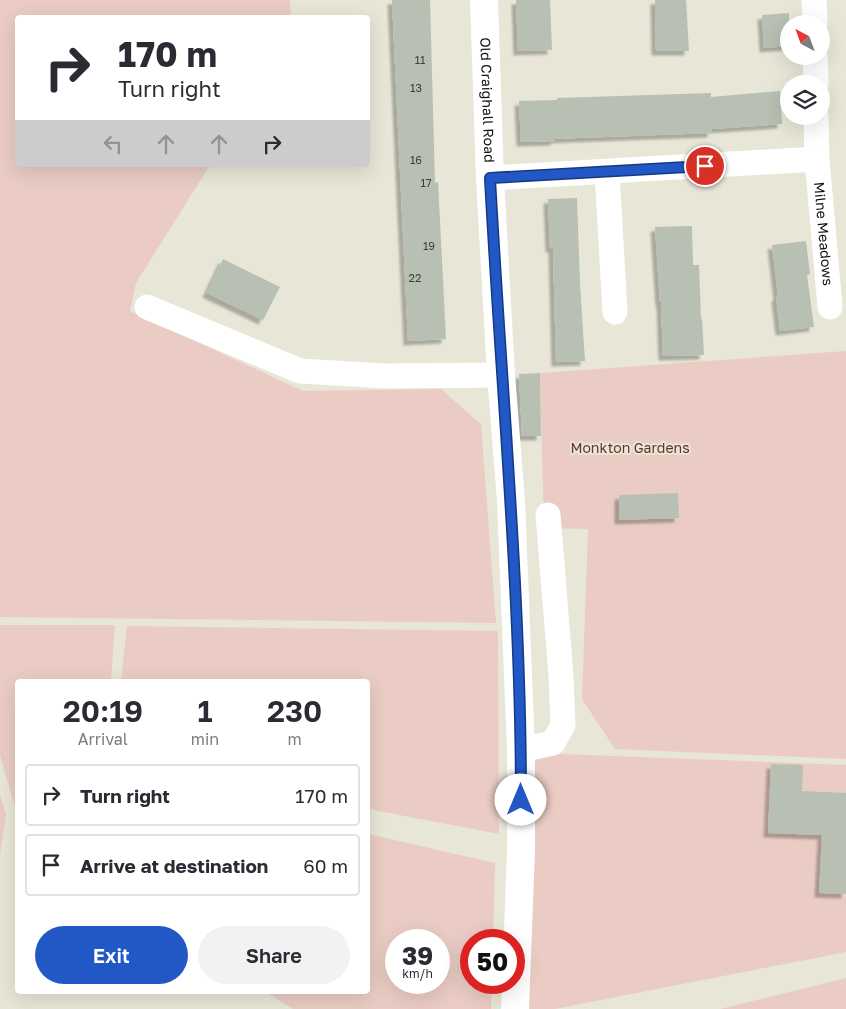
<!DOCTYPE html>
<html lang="en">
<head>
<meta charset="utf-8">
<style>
  body { margin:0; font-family:"Golos Text",sans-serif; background:#f2f2f3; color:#2b2b33; height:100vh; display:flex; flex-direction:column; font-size:19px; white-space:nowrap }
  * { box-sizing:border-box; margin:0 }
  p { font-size:16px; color:#7c7c81 }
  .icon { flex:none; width:28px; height:28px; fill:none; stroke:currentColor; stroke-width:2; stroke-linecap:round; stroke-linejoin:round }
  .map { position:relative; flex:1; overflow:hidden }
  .panel { position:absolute; left:15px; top:679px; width:355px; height:315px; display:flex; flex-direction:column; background:#fff; border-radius:5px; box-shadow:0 5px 20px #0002 }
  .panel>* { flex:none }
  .banner { position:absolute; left:15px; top:15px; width:355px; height:152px; border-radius:5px; box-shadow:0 5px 20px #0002; background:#fff; color:#2b2b33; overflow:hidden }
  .needle { width:32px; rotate:319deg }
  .controls { position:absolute; left:780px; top:15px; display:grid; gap:10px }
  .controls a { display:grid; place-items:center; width:50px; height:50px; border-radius:50%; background:#fff; box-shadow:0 5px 20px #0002; font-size:25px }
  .speed { position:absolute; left:385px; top:929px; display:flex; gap:10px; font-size:25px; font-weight:700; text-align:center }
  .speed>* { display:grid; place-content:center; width:65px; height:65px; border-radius:50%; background:#fff; box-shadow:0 5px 20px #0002; line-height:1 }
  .speed small { font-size:12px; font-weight:400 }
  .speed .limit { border:8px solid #d22; background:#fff; color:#111 }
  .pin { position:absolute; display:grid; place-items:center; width:42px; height:42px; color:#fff; margin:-21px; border:2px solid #fff; border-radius:50%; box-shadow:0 1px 5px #0007 }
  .me { position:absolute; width:55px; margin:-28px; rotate:0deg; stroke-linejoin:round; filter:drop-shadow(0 0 4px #0008) }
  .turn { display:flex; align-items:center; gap:18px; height:105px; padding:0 20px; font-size:22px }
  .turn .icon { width:65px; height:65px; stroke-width:2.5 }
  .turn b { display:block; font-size:35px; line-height:42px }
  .lanes { display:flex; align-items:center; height:48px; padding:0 20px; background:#0003; justify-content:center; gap:25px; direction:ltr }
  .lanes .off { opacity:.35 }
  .eta { display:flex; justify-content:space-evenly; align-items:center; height:85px; text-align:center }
  .eta b { font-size:30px; font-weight:600; line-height:35px }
  .action { display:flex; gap:10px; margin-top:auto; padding:10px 20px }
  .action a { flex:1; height:58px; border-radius:30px; background:#2258c5; color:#fff; font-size:20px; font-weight:600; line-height:58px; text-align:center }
  .action a+a { background:#f2f2f3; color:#2b2b33 }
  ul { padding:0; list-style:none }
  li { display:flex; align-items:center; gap:15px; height:62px; margin:0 10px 8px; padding:0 10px; border:2px solid #e1e1e2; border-radius:5px }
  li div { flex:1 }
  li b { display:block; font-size:19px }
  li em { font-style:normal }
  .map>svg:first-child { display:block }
  .green { fill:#eaccc4; fill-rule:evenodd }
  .building { fill:#b8c0b3; filter:url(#shadow) }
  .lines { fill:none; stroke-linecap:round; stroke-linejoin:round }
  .minor { stroke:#fff; stroke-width:25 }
  .major { stroke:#fff; stroke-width:28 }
  .route-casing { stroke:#163980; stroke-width:12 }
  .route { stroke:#2258c5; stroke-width:9 }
  .labels { text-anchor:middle; stroke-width:4; stroke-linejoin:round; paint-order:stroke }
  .number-label { font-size:11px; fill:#3d3e37 }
  .street-label { font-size:14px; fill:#14130e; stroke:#e8e6d6 }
  .park-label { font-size:14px; fill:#663325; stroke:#e8e6d6 }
</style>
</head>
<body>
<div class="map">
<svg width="846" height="1009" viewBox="0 0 846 1009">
  <defs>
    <filter id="shadow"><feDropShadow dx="-4.5" dy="4.5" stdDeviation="1" flood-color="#0004"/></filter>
  </defs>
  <rect width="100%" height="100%" fill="#e8e6d6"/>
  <!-- green -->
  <g class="green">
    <polygon points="0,0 290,0 291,17 18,18 18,165 210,165 136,283 130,311 303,391 441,389 481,424 496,623 0,617"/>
    <polygon points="846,351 846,759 615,749 582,699 588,529 544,528 540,373"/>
    <polygon points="0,625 115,625 111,681 18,681 17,813 0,756"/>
    <polygon points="127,626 498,631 499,834 368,809 368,681 121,681"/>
    <polygon points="535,753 846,765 846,952 555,1009 527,1009"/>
    <polygon points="0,794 6,815 0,856"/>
    <path d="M368,834L495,863L493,940H471V982L492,983L491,1009H293L264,991H368ZM396,940H439V982H396Z"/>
    <polygon points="846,978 846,1009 720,1009"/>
  </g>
  <!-- building -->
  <g class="building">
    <polygon points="392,0 430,0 435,183 438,182 446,339 408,341"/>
    <polygon points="516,0 550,0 552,50 518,51"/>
    <polygon points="655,0 686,0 689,51 656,51"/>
    <polygon points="789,13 789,46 764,48 762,15"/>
    <polygon points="780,91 782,124 712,129 712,133 577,138 555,139 555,141 521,142 519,101 557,100 557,98 711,93 711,97"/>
    <polygon points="577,198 580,284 585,361 556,362 553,248 550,248 548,199"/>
    <polygon points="692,226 693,265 699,265 701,319 702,319 704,355 663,356 661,302 660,302 655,227"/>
    <polygon points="806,241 810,274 807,275 814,327 780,331 776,297 778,296 772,245"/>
    <polygon points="223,259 280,287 263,320 207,293"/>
    <polygon points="540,373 541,436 522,436 519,374"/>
    <polygon points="678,493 679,518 619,520 619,495"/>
    <polygon points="771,764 803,765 802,791 846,793 846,894 819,893 822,835 768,833"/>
  </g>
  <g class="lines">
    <!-- minor -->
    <g class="minor">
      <polyline points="814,0 815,24"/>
      <polyline points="815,56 816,84"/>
      <path id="s1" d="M816,116L817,159L830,307"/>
      <polyline points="607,172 615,312"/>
      <polyline points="490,178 817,159"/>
      <polyline points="147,307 300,371 386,376 501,375"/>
      <polyline points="521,750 553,743 563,725 561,676 548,515"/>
    </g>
    <!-- major -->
    <path class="major" id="s2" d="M484,0L490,178L501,375L511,501L521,750V850L515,1009"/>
  </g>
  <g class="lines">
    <!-- route casing -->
    <g class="route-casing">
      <path id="route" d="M521,800C521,592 501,385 490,178L705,166"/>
    </g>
    <!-- route -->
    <use href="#route" class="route"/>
  </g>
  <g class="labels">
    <!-- number labels -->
    <g class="number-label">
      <text x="420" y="64">11</text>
      <text x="416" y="92">13</text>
      <text x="416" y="164">16</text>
      <text x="426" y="187">17</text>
      <text x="429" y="250">19</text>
      <text x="415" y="282">22</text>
    </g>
    <!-- street labels -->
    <g class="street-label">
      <text dy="5" stroke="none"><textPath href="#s2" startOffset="100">Old Craighall Road</textPath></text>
      <text dy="5" stroke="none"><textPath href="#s1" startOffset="118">Milne Meadows</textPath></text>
    </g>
    <!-- park labels -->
    <g class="park-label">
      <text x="630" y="453">Monkton Gardens</text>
    </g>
  </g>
</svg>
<div class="controls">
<a><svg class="needle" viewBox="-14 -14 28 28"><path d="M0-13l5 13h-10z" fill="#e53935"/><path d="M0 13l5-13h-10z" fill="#7c7c81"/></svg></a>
<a><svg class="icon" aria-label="layers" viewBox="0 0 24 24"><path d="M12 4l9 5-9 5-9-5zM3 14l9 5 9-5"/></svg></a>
</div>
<div class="speed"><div>39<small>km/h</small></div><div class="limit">50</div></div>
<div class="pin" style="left:705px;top:166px;background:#d93025"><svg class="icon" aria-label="arrive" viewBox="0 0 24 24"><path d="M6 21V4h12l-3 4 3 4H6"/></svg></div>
<svg class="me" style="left:521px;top:800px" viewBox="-20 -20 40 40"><circle r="19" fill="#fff"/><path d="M0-13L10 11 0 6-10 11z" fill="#2258c5"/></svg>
<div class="banner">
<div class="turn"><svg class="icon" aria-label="right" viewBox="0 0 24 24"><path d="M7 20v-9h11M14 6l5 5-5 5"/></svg><div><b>170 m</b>Turn right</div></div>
<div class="lanes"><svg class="icon off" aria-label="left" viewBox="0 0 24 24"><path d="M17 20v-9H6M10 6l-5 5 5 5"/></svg><svg class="icon off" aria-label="ahead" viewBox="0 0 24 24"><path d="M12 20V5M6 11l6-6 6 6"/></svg><svg class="icon off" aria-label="ahead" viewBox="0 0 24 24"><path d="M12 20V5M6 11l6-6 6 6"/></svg><svg class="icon" aria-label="right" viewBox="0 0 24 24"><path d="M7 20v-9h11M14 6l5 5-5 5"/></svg></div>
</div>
<section class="panel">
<div class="eta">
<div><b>20:19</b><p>Arrival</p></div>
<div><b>1</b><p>min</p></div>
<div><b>230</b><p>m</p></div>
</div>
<ul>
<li><svg class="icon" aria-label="right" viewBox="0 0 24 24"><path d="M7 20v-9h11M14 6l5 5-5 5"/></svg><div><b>Turn right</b></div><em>170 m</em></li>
<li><svg class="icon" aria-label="arrive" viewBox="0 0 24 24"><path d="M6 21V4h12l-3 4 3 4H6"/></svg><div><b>Arrive at destination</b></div><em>60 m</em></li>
</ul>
<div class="action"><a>Exit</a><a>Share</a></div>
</section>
</div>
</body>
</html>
